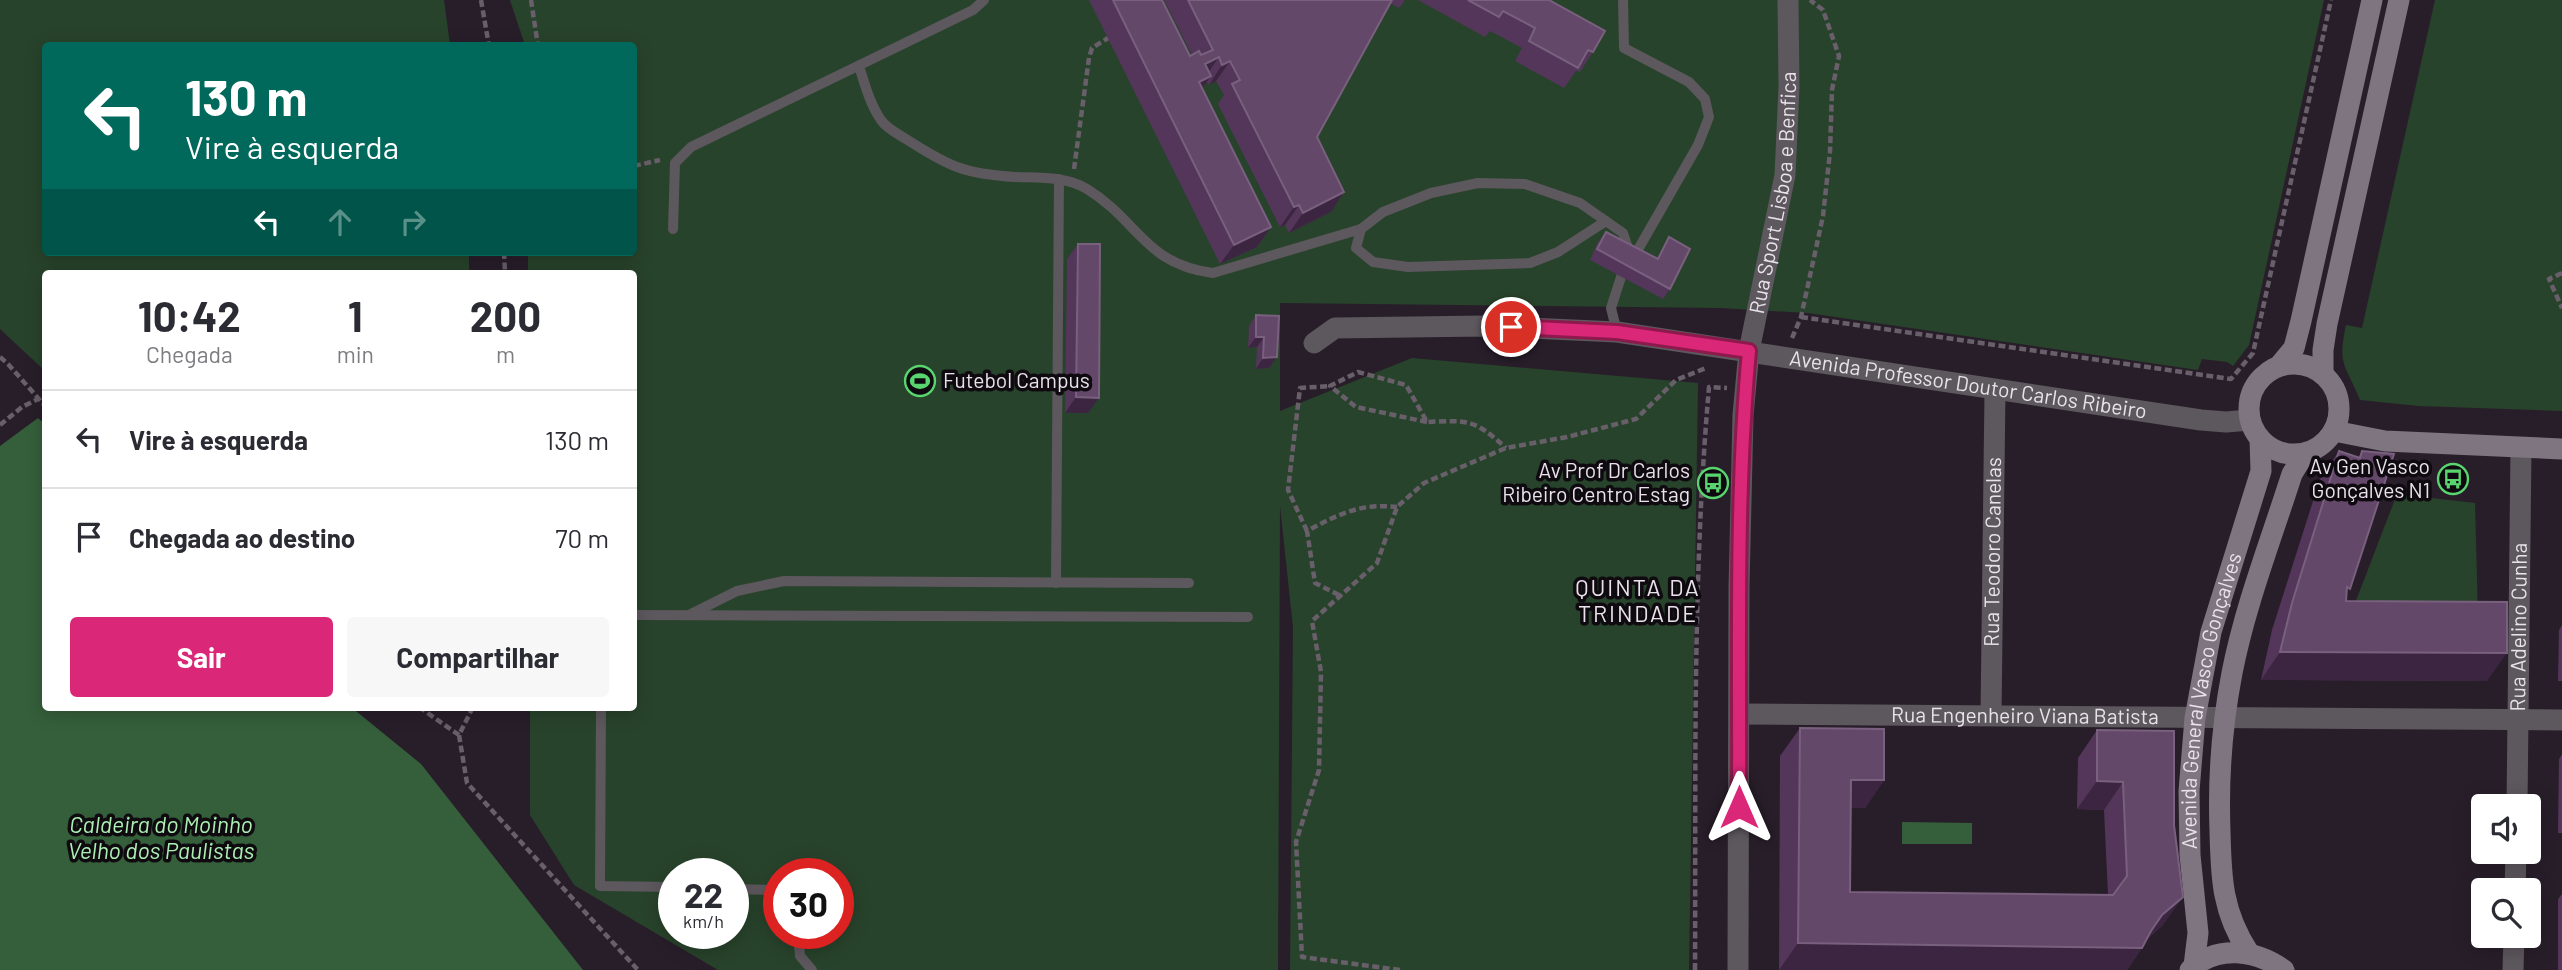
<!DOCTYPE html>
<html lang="pt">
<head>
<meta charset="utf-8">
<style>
  body { margin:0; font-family:Barlow,sans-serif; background:#f7f7f7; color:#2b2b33; height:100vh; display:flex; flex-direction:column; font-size:26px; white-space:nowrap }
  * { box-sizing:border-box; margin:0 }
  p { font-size:23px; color:#7c7c81 }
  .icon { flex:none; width:38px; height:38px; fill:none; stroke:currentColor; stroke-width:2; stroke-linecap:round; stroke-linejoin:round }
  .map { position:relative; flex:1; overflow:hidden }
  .side { position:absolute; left:42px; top:270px; width:595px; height:441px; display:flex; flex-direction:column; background:#fff; border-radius:7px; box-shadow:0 4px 18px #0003 }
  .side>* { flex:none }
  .banner { position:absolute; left:42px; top:42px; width:595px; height:214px; border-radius:7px; box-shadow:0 4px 18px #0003; background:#00695c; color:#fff; overflow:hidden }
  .tools { position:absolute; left:2471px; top:794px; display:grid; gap:14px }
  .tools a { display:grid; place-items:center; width:70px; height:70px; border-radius:7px; background:#fff; box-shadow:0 4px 18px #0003; font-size:35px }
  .speed { position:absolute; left:658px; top:858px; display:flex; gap:14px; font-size:35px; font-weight:700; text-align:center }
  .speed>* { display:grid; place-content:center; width:91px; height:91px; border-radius:50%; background:#fff; box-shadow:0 4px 18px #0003; line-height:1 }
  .speed small { font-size:18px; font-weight:400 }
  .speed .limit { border:10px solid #d22; background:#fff; color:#111 }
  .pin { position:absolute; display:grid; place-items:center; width:60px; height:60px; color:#fff; margin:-30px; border:4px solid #fff; border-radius:50%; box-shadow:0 2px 7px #0007 }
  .me { position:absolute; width:77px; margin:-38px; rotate:0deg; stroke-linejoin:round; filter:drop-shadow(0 0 5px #0008) }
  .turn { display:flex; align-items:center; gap:24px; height:147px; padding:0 28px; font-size:32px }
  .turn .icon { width:91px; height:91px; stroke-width:2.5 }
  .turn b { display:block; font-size:49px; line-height:60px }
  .lanes { display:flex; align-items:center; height:66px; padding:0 28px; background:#0003; justify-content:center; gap:35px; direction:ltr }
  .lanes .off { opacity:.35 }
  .eta { display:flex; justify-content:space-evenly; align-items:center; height:119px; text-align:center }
  .eta b { font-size:42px; font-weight:700; line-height:49px }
  .button { display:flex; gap:14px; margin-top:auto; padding:14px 28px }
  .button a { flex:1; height:80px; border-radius:7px; background:#db2777; color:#fff; font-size:28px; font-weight:700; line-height:80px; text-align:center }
  .button a+a { background:#f7f7f7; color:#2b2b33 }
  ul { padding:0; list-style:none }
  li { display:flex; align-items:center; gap:21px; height:98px; padding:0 28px; border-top:2px solid #e1e1e2 }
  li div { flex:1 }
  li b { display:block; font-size:26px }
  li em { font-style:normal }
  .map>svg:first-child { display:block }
  .green { fill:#28432b; fill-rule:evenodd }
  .water { fill:#355f3a }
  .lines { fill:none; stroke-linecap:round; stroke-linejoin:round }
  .path { stroke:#685f6a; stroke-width:4.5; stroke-dasharray:7 3.5; stroke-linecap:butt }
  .lane { stroke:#5d575e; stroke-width:10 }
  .street { stroke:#5d575e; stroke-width:21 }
  .secondary { stroke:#7e7580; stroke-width:21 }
  .wall { fill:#53365a }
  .shaded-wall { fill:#3b2540 }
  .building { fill:#64486a; stroke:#79607e; stroke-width:2 }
  .route-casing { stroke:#8e194d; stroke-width:18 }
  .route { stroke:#db2777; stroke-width:12 }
  .labels { text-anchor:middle; stroke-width:7; stroke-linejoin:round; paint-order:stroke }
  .street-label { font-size:21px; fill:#eae2eb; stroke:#0e0a0f }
  .poi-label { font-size:21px; fill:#eae2eb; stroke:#0e0a0f; text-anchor:end }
  .neighbourhood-label { font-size:23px; letter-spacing:2px; fill:#eae2eb; stroke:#0e0a0f }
  .water-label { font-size:23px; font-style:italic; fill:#acefb3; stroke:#0e0a0f }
</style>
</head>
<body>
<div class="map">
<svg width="2562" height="970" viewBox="0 0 2562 970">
  <rect width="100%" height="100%" fill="#281e2a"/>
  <!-- green -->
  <g class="green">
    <polygon points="0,0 444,0 450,45 46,46 46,252 469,252 469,273 46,273 45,371 0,329"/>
    <path d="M510,0H2324L2249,345L2233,366L2227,362L2202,359L2198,370L1808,313L1720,308L1280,303V411L1412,358L1698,383L1689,970H1290L1293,627L1280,506L1278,970H718L574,885L530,815V707H634V273H528V252H634V46L525,45ZM674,873H733V933H674ZM779,873H838V933H779Z"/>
    <path d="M2435,0H2562V411L2419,406L2360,400C2346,364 2337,367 2346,325L2362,328Z"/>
    <polygon points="2397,494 2475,503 2478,618 2349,619"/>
  </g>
  <!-- water -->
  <g class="water">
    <polygon points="38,418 46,425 46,707 351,707 421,764 583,970 0,970 0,446"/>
    <polygon points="1902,822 1972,823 1972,844 1902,844"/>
  </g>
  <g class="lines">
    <!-- path -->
    <g class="path">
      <polyline points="481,0 489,46"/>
      <polyline points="531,0 538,46"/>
      <polyline points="634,166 660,160"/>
      <polyline points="1074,169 1089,58 1092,48 1108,38"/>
      <polyline points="504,252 505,273"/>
      <polyline points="2562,273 2549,279 2562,308"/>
      <polyline points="1801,317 2231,379 2253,353 2331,0"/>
      <polyline points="1792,338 1801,317 1823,216 1830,152 1832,90 1839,56 1823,10 1810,0"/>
      <polyline points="0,357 8,364 46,407"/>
      <path d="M1427,422L1356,407L1330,386L1358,372L1406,385L1427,422C1469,420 1474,419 1506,448"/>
      <polyline points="0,425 22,407 38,399"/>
      <polyline points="1307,531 1288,490 1300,388 1330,386"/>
      <path d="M1339,595L1315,583L1307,531C1339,514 1360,503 1397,507"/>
      <polyline points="419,707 459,735"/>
      <polyline points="473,707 459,735 467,783 638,970"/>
      <polyline points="1400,970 1302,957 1296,842 1319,770 1321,672 1312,621 1377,563 1397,507 1424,483 1506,448 1567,437 1636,419 1676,380 1706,368"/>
      <path d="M1695,970C1696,776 1692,581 1709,387L1727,388"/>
    </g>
    <!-- lane -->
    <g class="lane">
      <polyline points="1623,0 1624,48 1689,82 1705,99 1709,117 1698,145 1632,260"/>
      <path d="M859,66C865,85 870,104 881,120C886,128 898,134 906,139C948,166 964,174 1015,177C1038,178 1066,176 1087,189C1138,220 1144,264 1213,273L1361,229"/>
      <polyline points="1606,221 1558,252 1530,263 1408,267 1373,262 1356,248 1361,229 1383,212 1431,193 1478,183 1525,184 1580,203 1623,233 1632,260 1621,277 1611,308 1617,332"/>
      <polyline points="673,229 675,163 691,147 973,10 984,0"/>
      <polyline points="1056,583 1059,179"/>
      <polyline points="691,614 737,591 784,581 1189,583"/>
      <polyline points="634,615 1248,617"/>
      <polyline points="601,707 600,886 674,887"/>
      <polyline points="733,889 779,890"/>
      <polyline points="798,933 800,956 812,970"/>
    </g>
    <!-- street -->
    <g class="street">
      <path id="s1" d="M1314,343L1335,328L1485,326L1617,332L2201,420L2226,422L2250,420"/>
      <path id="s2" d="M1740,714L2562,720"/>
      <path id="s3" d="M1991,715L1995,391"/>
      <path id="s4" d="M2517,807L2521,448"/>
      <polyline points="2515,891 2516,852"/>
      <path id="s5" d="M1738,970L1739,588L1743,415L1749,351L1785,175L1789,87L1788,0"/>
      <polyline points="2513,970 2514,936"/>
    </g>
    <!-- secondary -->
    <g class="secondary">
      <circle cx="2294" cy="409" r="45"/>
      <polyline points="2279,366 2294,348 2301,321 2372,0"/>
      <polyline points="2323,374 2323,350 2327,324 2399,0"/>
      <polyline points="2334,431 2385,441 2562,449"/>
      <path d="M2249,953C2222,912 2221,878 2220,831C2218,778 2222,725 2232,673C2245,606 2271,540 2292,474L2305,453"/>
      <path id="s6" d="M2194,966L2198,933L2190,855L2189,791L2195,718L2211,632L2261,471L2260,439"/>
      <path d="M2190,970C2217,944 2256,950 2284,970"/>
    </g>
  </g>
  <!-- wall -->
  <g class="wall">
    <polygon points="1089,0 1162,0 1190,56 1192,55 1164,0 1405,0 1399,8 1390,3 1317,137 1344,192 1331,212 1289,233 1285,225 1280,227 1218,104 1224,95 1216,81 1209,85 1207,82 1202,89 1271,227 1257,247 1220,264"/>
    <polygon points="1418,0 1549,0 1593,52 1580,72 1576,71 1564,88 1515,61 1522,48 1490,31 1485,37"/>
    <polygon points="1606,232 1657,258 1669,237 1670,289 1663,299 1590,260 1598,242"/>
    <polygon points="1078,244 1088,413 1065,413 1067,259"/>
    <polygon points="1256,315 1277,357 1269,368 1256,369 1257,347 1248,348 1249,326"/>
    <polygon points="2339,451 2358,458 2362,451 2346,601 2487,681 2261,680 2272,630 2320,479"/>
    <polygon points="2562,625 2562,681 2558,681 2559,630"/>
    <polygon points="1800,728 1884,780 1865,808 1851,808 1850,892 2108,895 2104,810 2077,809 2078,758 2097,730 2174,731 2163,925 2146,940 2142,948 2127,970 1779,970 1780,756"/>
    <polygon points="2562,754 2562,833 2558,833 2559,759"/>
    <polygon points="2562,894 2562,970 2558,970 2558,899"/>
  </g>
  <!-- shaded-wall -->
  <g class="shaded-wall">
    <polygon points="1219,57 1205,77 1205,64"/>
    <polygon points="1230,61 1216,81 1209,85 1222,65"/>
    <polygon points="1211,76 1197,96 1199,82"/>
    <polygon points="1344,192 1331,212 1289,233 1303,213"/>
    <polygon points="1299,205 1285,225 1280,227 1294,207"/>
    <polygon points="1271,227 1257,247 1220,264 1234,245"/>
    <polygon points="1256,337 1264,337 1257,347 1248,348"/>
    <polygon points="1277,357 1269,368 1256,369 1263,358"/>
    <polygon points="1076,397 1099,398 1088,413 1065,413"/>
    <polygon points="2280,652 2507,653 2487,681 2261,680"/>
    <polygon points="1851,780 1884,780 1865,808 1832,808"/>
    <polygon points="2097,781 2123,782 2104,810 2077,809"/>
    <polygon points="2183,897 2163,925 2143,943 2142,948 2127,970 1779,970 1798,943"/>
  </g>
  <!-- building -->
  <g class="building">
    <polygon points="1113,0 1162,0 1190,56 1199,51 1201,55 1213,50 1188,0 1392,0 1317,137 1344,192 1303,213 1299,205 1294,207 1232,84 1240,80 1230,61 1222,65 1219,57 1205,64 1211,76 1199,82 1271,227 1234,245"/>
    <polygon points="1468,0 1549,0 1605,31 1593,52 1588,50 1578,68 1529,41 1535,28 1503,11 1499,17"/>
    <polygon points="1606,232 1658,259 1669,237 1690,249 1670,289 1597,249"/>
    <polygon points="1078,244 1100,244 1099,398 1076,397"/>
    <polygon points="1256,315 1279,316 1277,357 1263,358 1264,337 1256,337"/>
    <polygon points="2339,451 2360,458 2362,451 2394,454 2350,589 2347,587 2346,601 2507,602 2507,653 2280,652 2292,603"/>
    <polygon points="1800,728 1884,729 1884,780 1851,780 1850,892 2113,895 2127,876 2123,782 2097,781 2097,730 2174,731 2174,825 2183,897 2162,915 2151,931 2142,948 1798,943"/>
  </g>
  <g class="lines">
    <!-- route casing -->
    <g class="route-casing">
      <path id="route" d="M1511,327L1617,332L1749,351C1735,503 1740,655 1739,807"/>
    </g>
    <!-- route -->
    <use href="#route" class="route"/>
  </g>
  <!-- icons -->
  <defs>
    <g id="stadium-ring" transform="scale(1.575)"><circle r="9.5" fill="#0e0a0f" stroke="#59d56f" stroke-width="1.5"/><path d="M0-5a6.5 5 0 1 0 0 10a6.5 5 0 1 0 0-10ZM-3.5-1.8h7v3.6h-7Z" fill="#59d56f"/></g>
    <g id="bus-ring" transform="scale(1.575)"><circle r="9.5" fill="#0e0a0f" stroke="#59d56f" stroke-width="1.5"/><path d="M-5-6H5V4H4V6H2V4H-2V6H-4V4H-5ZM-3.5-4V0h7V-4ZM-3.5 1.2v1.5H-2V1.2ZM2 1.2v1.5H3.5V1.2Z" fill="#59d56f"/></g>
  </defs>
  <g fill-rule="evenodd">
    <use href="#stadium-ring" x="920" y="381"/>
    <use href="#bus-ring" x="2453" y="479"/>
    <use href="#bus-ring" x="1713" y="483"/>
  </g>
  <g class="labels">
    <!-- street labels -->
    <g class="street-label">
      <text dy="7" stroke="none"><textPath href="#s5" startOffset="780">Rua Sport Lisboa e Benfica</textPath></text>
      <text dy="7" stroke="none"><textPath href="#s1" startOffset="663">Avenida Professor Doutor Carlos Ribeiro</textPath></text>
      <text dy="7" stroke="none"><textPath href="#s3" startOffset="163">Rua Teodoro Canelas</textPath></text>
      <text dy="7" stroke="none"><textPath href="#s4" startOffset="180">Rua Adelino Cunha</textPath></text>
      <text dy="7" stroke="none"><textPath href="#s6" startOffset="268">Avenida General Vasco Gonçalves</textPath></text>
      <text dy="7" stroke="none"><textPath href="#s2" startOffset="285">Rua Engenheiro Viana Batista</textPath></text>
    </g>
    <!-- poi labels -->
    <g class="poi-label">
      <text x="943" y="388" text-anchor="start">Futebol Campus</text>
      <text x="2430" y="474">Av Gen Vasco<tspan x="2430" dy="24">Gonçalves N1</tspan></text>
      <text x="1690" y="478">Av Prof Dr Carlos<tspan x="1690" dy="24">Ribeiro Centro Estag</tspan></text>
    </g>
    <!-- neighbourhood labels -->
    <g class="neighbourhood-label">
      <text x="1638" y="596">QUINTA DA<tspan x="1638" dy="26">TRINDADE</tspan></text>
    </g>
    <!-- water labels -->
    <g class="water-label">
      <text x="161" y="833">Caldeira do Moinho<tspan x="161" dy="26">Velho dos Paulistas</tspan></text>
    </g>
  </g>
</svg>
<div class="tools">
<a><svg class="icon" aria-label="sound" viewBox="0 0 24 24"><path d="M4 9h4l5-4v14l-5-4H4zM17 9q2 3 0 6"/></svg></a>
<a><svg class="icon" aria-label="search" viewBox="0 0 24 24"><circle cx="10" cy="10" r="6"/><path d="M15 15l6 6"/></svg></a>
</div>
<div class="speed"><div>22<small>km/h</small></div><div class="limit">30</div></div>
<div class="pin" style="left:1511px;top:327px;background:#d93025"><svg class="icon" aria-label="arrive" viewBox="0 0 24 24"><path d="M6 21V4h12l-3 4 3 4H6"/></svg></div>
<svg class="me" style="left:1739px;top:807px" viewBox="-20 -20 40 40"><path d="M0-17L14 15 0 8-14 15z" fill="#db2777" stroke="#fff" stroke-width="4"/></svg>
<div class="banner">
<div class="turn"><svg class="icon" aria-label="left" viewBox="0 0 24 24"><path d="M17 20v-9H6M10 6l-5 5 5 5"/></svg><div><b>130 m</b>Vire à esquerda</div></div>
<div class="lanes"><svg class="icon" aria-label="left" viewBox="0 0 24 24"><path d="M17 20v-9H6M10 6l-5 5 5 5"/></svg><svg class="icon off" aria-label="ahead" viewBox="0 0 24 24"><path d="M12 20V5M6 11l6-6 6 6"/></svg><svg class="icon off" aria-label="right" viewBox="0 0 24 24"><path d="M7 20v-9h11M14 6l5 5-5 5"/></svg></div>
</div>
<section class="side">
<div class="eta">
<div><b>10:42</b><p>Chegada</p></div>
<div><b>1</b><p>min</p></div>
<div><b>200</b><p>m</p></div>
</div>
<ul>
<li><svg class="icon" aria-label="left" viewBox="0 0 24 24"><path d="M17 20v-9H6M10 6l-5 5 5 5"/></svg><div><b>Vire à esquerda</b></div><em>130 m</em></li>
<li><svg class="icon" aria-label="arrive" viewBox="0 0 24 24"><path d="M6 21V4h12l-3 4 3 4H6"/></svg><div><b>Chegada ao destino</b></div><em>70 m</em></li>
</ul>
<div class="button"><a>Sair</a><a>Compartilhar</a></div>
</section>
</div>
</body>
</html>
